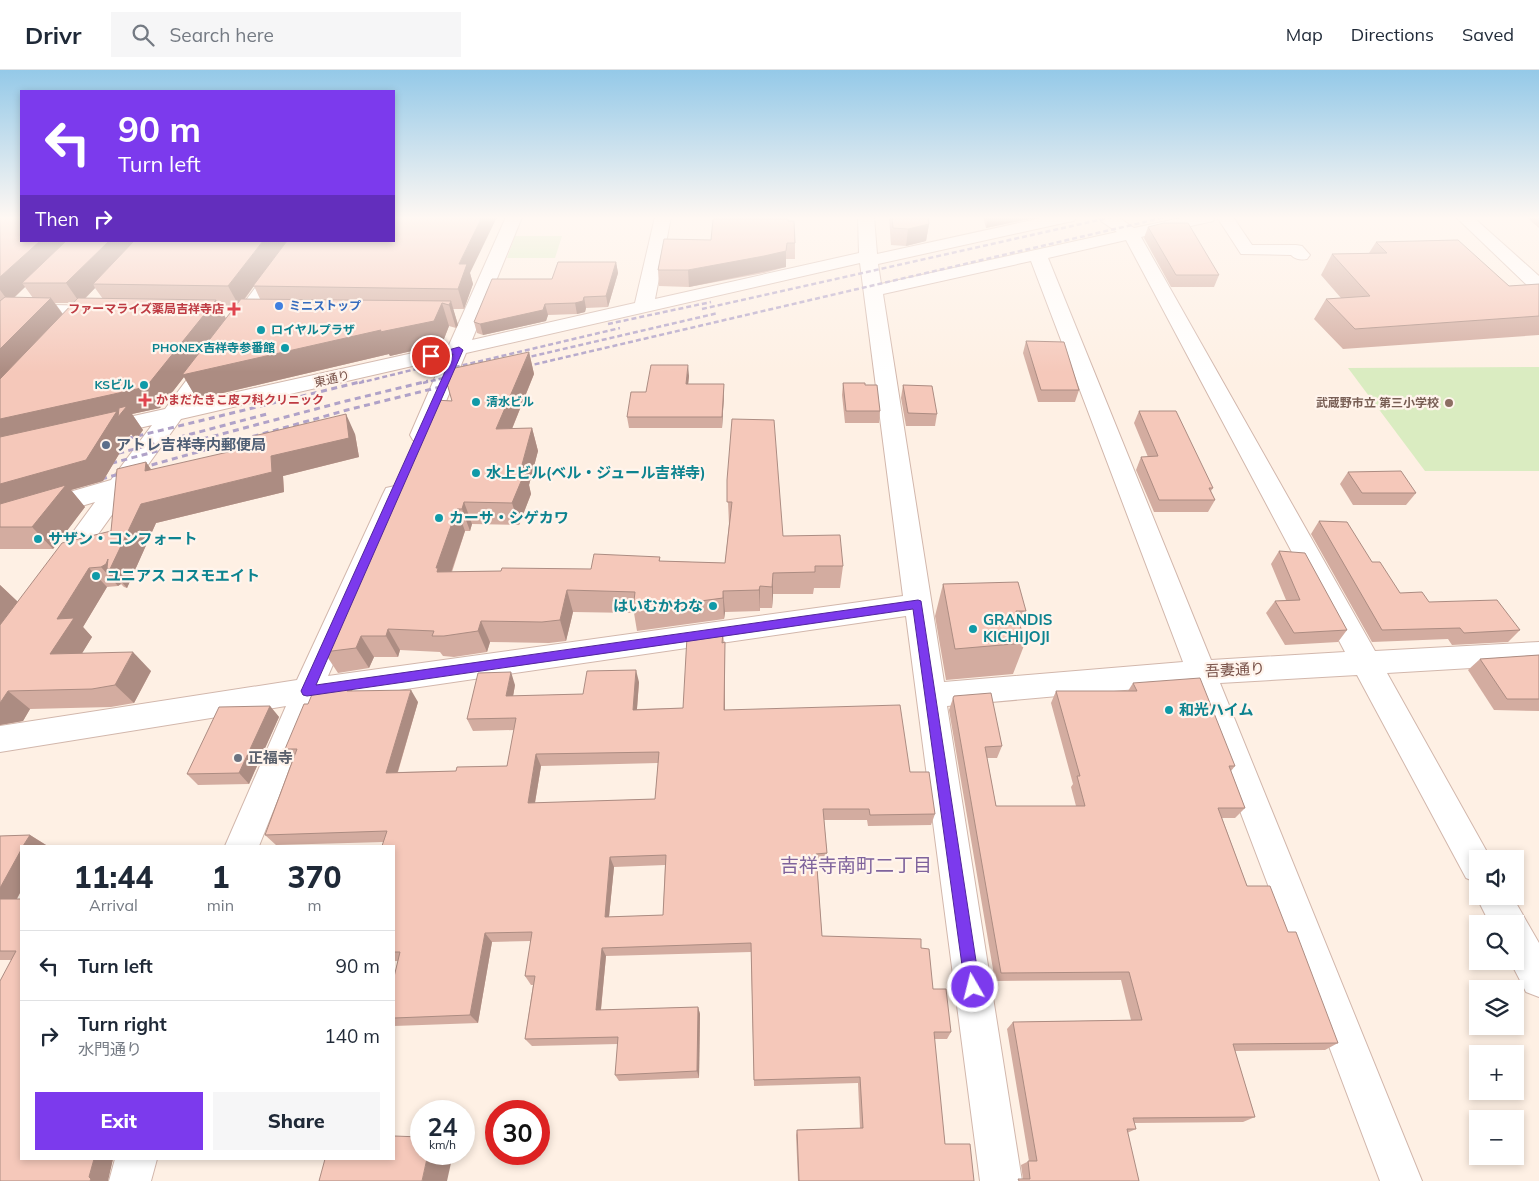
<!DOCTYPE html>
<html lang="en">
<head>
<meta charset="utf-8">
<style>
  body { margin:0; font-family:Mulish,"Noto Sans JP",sans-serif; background:#f6f6f7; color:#1f2937; height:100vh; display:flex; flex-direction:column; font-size:19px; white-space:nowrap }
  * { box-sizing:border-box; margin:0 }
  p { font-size:16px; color:#747a83 }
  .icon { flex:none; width:28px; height:28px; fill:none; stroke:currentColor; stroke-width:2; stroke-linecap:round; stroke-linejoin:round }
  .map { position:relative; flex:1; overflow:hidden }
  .sheet { position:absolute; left:20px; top:775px; width:375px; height:315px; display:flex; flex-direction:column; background:#fff; border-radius:0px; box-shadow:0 2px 8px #0003 }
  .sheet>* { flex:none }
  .banner { position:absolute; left:20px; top:20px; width:375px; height:152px; border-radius:0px; box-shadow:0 2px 8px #0003; background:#7c3aed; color:#fff; overflow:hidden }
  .controls { position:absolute; left:1469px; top:780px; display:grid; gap:10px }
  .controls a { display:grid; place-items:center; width:55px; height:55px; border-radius:0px; background:#fff; box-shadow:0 2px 8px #0003; font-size:25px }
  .speed { position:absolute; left:410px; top:1030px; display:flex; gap:10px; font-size:25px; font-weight:700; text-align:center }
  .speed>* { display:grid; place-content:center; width:65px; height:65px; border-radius:50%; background:#fff; box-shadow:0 2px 8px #0003; line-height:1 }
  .speed small { font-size:12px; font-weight:400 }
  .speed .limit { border:8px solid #d22; background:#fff; color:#111 }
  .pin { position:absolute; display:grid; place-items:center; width:42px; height:42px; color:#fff; margin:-21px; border:2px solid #fff; border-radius:50%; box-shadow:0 1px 5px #0007 }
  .me { position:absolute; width:55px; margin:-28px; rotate:352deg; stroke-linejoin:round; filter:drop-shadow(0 0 4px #0008) }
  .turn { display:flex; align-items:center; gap:18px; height:105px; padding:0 15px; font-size:22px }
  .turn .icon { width:65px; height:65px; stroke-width:2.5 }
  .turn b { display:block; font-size:35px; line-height:42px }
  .then { display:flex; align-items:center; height:48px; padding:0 15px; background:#0003; gap:10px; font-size:19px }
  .eta { display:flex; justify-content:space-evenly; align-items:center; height:85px; text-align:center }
  .eta b { font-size:30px; font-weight:800; line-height:35px }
  .button { display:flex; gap:10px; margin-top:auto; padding:10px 15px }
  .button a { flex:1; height:58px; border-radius:0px; background:#7c3aed; color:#fff; font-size:20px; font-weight:800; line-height:58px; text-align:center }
  .button a+a { background:#f6f6f7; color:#1f2937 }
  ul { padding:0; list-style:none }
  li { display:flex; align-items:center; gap:15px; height:70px; padding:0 15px; border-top:1px solid #e0e1e3 }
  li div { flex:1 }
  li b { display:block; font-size:19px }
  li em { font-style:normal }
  header { display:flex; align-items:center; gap:30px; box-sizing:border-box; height:70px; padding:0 25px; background:#fff; border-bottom:1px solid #e0e1e3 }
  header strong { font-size:24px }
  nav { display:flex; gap:28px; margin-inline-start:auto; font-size:18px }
  .search { width:350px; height:45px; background:#f6f6f7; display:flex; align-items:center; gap:12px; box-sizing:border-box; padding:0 18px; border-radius:0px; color:#747a83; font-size:19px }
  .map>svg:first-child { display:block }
  .green { fill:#daecc1 }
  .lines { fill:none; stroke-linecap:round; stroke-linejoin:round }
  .street-casing { stroke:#d2b7ac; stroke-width:2 }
  .street { fill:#fff; fill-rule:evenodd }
  .rail-far1 { stroke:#b0a2c8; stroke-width:2.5; stroke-dasharray:5 3; stroke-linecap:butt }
  .rail { stroke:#b0a2c8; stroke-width:3; stroke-dasharray:6 4.5; stroke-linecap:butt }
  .wall { fill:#d3aca0; fill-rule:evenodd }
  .shaded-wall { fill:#ac8c82 }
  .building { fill:#f5c8ba; stroke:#ac8c82; fill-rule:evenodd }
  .route { fill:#7c3aed; stroke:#51269a }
  .shop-dot { fill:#3f7fe0; stroke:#fff4ec; stroke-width:2 }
  .health-dot { fill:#e0444e; stroke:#fff4ec; stroke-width:2 }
  .culture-dot { fill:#0f9aa8; stroke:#fff4ec; stroke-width:2 }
  .education-dot { fill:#8d6e63; stroke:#fff4ec; stroke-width:2 }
  .service-dot { fill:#5c6f8a; stroke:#fff4ec; stroke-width:2 }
  .worship-dot { fill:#6b7280; stroke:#fff4ec; stroke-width:2 }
  .labels { text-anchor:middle; stroke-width:4.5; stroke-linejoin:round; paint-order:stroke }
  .far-shop-label { font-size:12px; font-weight:bold; fill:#366cbe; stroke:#fff4ec; text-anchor:start }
  .far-health-label { font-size:12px; font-weight:bold; fill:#be3a42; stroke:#fff4ec; text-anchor:end }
  .far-culture-label { font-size:12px; font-weight:bold; fill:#0d838f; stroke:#fff4ec; text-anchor:start }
  .far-street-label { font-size:12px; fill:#785148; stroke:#fff4ec }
  .far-education-label { font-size:12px; font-weight:bold; fill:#785e54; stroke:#fff4ec; text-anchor:end }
  .service-label { font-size:15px; font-weight:bold; fill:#4e5e75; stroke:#fff4ec; text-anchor:start }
  .culture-label { font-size:15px; font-weight:bold; fill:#0d838f; stroke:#fff4ec; text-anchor:start }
  .street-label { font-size:15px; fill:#785148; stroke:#fff4ec }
  .worship-label { font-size:15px; font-weight:bold; fill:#5b616d; stroke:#fff4ec; text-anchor:start }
  .near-neighbourhood-label { font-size:19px; fill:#7f639c; stroke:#fff4ec }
</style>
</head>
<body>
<header>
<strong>Drivr</strong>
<div class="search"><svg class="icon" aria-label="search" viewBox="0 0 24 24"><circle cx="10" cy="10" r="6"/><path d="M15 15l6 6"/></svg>Search here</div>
<nav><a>Map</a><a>Directions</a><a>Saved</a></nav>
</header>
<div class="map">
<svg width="1539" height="1111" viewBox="0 0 1539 1111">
  <rect width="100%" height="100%" fill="#fef0e4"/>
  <!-- green -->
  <g class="green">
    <polygon points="515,166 562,166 555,188 507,188"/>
    <polygon points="1539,297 1539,401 1425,401 1348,298"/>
  </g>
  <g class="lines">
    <!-- street casing -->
    <g class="street-casing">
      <g id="street">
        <path d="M506,147H522L472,270L635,233L655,147H671L655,229L859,183L858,147H874L877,184L1046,147H1076L1074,151L1068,152L878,194L881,214L1117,162L1101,151L1099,147H1118L1134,158L1186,147H1215L1213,151L1141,167L1375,581L1539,572V594L1387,603L1491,789H1478V813L1466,808L1357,605L1220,613L1422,1111H1380L1192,614L947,636L1022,1111H980L906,546L317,632L259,776H225L286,636L0,682V656L297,610L383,424L386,418L395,416L404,418L407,424L328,606L903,526L860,193L466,283L432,365L429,370L421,372L413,370L410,365L443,289L181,349L68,506L59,509L50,506L46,499L95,432L0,460V442L111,410L152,355L101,367L93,365L90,360L93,355L165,339L290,171H308L192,332L449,275ZM1126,170L1345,582L1211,590L1048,188ZM1031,191L1183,592L944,612L883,224Z"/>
        <path d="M1217,147H1233L1252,175H1296L1302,176L1310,185L1307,189C1301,190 1296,190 1291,185L1241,184Z"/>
        <polygon points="1456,147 1473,147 1539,206 1539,222 1532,220"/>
        <polygon points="0,234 103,236 110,238 113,242 110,246 103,248 0,246"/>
        <polygon points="1478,822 1478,826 1512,826 1539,873 1539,927 1526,922 1510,891 1515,891 1515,854 1490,854 1476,826"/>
        <polygon points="115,1089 157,1089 151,1111 109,1111"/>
      </g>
    </g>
    <!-- street -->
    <use href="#street" class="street"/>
    <!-- rail-far1 -->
    <g class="rail-far1">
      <polyline points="702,239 1112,147"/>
      <polyline points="608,254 711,232"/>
      <polyline points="516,290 718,243"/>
      <polyline points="519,298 1166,147"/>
      <polyline points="447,299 620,258"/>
      <polyline points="359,313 457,289"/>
      <polyline points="423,313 460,304"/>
      <polyline points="457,313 460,312"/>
    </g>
    <!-- rail -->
    <g class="rail">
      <polyline points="117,371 364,311"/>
      <polyline points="108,386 267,344"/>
      <polyline points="101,396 346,331 428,311"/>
      <polyline points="91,412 347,340 460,312"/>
    </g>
  </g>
  <!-- wall -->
  <g class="wall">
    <path d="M0,147L21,171L470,203L473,214L464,239H453L458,255L456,258L449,256L442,274L390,286L389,284L197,329L184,307L160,338L132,344L143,360L136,370L131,364L103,411L71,420L85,437L53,479H0ZM254,216L260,229H245ZM25,217L33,228H14ZM95,218L103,229H85ZM55,233H73L63,244ZM219,236H235L226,248Z"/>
    <polygon points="889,147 928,147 929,154 926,171 906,176 891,175"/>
    <polygon points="983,147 1039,147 986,158"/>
    <polygon points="1526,147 1539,147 1539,158"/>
    <polygon points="1148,157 1219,205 1214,217 1171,217 1144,168"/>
    <polygon points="664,169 795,173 795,189 786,189 786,197 764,203 689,217 659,216 658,200"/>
    <polygon points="1376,172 1509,216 1539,214 1539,265 1343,279 1314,249 1326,229 1341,228 1321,205 1332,184 1369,183"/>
    <polygon points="616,192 618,203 608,237 586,238 585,242 577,244 548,245 546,251 483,265 477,263 474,252 552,209"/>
    <polygon points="1026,271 1079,320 1075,332 1038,332 1023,283"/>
    <polygon points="529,282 534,304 512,359 532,358 538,381 529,415 531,424 519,455 472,454 470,461 465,461 452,502 591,499 660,487 660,491 725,493 729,454 727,410 783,466 843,496 840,518 814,518 813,524 773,524 772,538 760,538 760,541 725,542 724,549 637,561 634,543 573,542 566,571 549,573 490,572 487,582 454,587 443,586 440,582 400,580 398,587 374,587 369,598 338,603 324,582 359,508 452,331"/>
    <polygon points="689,306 688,314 724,325 722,358 629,358 627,347 646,322"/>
    <polygon points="843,313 865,315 880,341 879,353 845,353 842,325"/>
    <polygon points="903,315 937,344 935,356 906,356 901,328"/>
    <polygon points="1139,341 1213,418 1211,421 1215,430 1208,442 1154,442 1136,400 1141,387 1148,387 1134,353"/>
    <polygon points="355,364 359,387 283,406 284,422 156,453 127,518 124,517 121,514 118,516 107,517 83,557 92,567 82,583 151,601 134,633 111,637 30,639 23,651 0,655 0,515 18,532 111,461 146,392 151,400"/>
    <polygon points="1348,402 1416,423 1406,435 1353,435 1340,414"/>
    <polygon points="1319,451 1400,523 1520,560 1508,572 1452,575 1448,569 1372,572 1311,464"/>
    <polygon points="1279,481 1347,560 1338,572 1285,575 1266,543 1275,531 1286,530 1271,494"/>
    <polygon points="943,514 1026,541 1020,556 1025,573 1013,604 946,610 935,546"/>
    <path d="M723,562L725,585V640L910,702L935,744L931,755L868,756L867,750H824L827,783L826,794H817L822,866L921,878L933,919L951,962L947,969H934L945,1074L974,1111H798L796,1065L797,1060L860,1058L858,1013L754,1016L751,882L606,886L601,940L698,937L700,944L699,1008L619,1011L615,1005L618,974L532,976L525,969L533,915H531L525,906L531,871L492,872L478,953L394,956V907L398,891H394V776L384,772L276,775L265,765L293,688L285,679L308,634L353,621L418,632L398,702L456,701L507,696L514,660L473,661L467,649L515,615L513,626L583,624L639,612L637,639L683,638ZM658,693L655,729L535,733L541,696ZM665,795L663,845L609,847L614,797Z"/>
    <polygon points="1539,585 1539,641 1494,640 1468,600 1480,589"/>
    <polygon points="1133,613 1235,696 1231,701 1245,738 1235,748 1222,748 1247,816 1288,862 1338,973 1325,980 1235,981 1255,1047 1243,1052 1134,1053 1136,1059 1127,1063 1139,1111 1023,1109 1021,1095 1029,1091 1007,959 1013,952 1131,950 1121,910 995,911 949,640 953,628 1002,676 997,688 987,688 996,736 1076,736 1071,717 1073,714 1051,633 1056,621 1128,621"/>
    <polygon points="270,636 279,647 249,714 198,715 187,704"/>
    <polygon points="30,765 46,775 45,776 21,776 21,821 17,829 21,1089 113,1089 107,1111 0,1111 11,890 0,890 0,766"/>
  </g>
  <!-- shaded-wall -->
  <g class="shaded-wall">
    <polygon points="482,147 497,147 470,203 473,214 464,239 458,219 459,194"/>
    <polygon points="988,147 1039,147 986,158"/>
    <polygon points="929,154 926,171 906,176 908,159"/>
    <polygon points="40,171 75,171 22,213 25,217 9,232 0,220 0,207"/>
    <polygon points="109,171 140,171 93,214 95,218 80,233 66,213"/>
    <polygon points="263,171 287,171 239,236 228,216"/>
    <polygon points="786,181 786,197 689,217 688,200"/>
    <polygon points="616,192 618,203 608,237 606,226"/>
    <polygon points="584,227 586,238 585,242 577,244 575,233"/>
    <polygon points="51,228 66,249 0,316 0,279"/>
    <polygon points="216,230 227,251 442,233 449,256 442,274 390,286 389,284 197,329 184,307 160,338 132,344 143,360 136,370 131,364 103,411 71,420 85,437 53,479 32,457 0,440 0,349"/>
    <polygon points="451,231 458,255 456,258 449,235"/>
    <polygon points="545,234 548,245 546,251 483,265 480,254"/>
    <polygon points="529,282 534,304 503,381 496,359"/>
    <polygon points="688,295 689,306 687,325 686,314"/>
    <polygon points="724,314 724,325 722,358 722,347"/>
    <polygon points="346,344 355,364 359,387 283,406 284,422 156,453 127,518 110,499 107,498 121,514 118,516 101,497 141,434 271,386"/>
    <polygon points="532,358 538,381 529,415 531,424 519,455 512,433 520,402"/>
    <polygon points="146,392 160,412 145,401"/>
    <polygon points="464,432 472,454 470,461 462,439"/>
    <polygon points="457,439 465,461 446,517 437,502 436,498"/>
    <polygon points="89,498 107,517 83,557 92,567 70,603 50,584 57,549"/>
    <polygon points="773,503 773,524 772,538 772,517"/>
    <polygon points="0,515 18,532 0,555"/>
    <polygon points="760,516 760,541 759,520"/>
    <polygon points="567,520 573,542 566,571 560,550"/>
    <polygon points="723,521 725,542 724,549 723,528"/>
    <polygon points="481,551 490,572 487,582 478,561"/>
    <polygon points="388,559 400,580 398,587 386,566"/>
    <polygon points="361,566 374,587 369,598 356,578"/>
    <polygon points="725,572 725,652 724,640"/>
    <polygon points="133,582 151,601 134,633 115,615"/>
    <polygon points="636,600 639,612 636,651 633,640"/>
    <polygon points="511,602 515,615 511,638 506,626"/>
    <polygon points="349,616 358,628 347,621"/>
    <polygon points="411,620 418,632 394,714 386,703"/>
    <polygon points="8,621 30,639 23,651 0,655 0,633"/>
    <polygon points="270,636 279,647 249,714 239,703"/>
    <polygon points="536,684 541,696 533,744 528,733"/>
    <polygon points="30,765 46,775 45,776 23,776"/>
    <polygon points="21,780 21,821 11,839 0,833 0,818"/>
    <polygon points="610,787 614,797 608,856 605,847"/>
    <polygon points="485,863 492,872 478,953 470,945"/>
    <polygon points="602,878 606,886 600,948 596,940"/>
    <polygon points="698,937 700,944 699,1008 697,1001"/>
    <polygon points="428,1084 453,1084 447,1111 422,1111"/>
    <polygon points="94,1089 113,1089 108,1111 90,1111 89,1107"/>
  </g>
  <!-- building -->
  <g class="building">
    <polygon points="0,147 21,147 21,171 40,171 0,207"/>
    <polygon points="394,147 482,147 459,194 467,194 458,219 253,216 287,171 394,171"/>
    <polygon points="892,147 928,147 929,154 908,159 893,158"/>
    <polygon points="713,149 788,149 788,151 794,151 795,173 787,173 786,181 764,186 688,200 658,200 664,169 711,170"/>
    <polygon points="1164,153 1188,153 1219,205 1176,205 1148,157"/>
    <polygon points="1458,170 1509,216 1539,214 1539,246 1355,259 1326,229 1370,226 1332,184 1387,183 1376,172"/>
    <polygon points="66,171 109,171 66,213 22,213"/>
    <polygon points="134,171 263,171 228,216 93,214"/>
    <polygon points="558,192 616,192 606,226 584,227 583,231 575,233 545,234 543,240 480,254 474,252 492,209 552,209"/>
    <polygon points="5,227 51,228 0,279 0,231"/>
    <polygon points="78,228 216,230 146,317 0,349 0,309"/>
    <polygon points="241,229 451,231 449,235 442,233 434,251 380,262 381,260 182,305"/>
    <polygon points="1026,271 1064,272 1079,320 1041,320"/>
    <polygon points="529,282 496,359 532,358 520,402 525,402 512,433 464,432 462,439 457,439 436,498 438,498 437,502 501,501 502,498 591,499 594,484 660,487 659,491 725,493 732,432 727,432 727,410 732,349 774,350 783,466 840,465 843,496 815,496 815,502 773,503 772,517 760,516 759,520 723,521 723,528 633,540 635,522 567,520 560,550 542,552 481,551 478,561 444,566 432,566 434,561 388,559 386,566 361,566 356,578 324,582 356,508 359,508 425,349 435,330 452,331 444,303 446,300"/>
    <polygon points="651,295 688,295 686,314 724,314 722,347 627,347 631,322 646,322"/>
    <polygon points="843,313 865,313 865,315 877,315 880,341 846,341"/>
    <polygon points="903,315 932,316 937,344 908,343"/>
    <polygon points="127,336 118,347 119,338"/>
    <polygon points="117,341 86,390 0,414 0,367"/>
    <polygon points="1139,341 1176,341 1213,418 1209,418 1215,430 1159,430 1141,387 1158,386"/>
    <polygon points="346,344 349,368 271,386 272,402 141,434 110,499 107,498 108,489 106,494 101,497 89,498 57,549 74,548 50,584 133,582 115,615 92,619 8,621 0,633 0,555 62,473 111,461 117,399 146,392 145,401 237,380 237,370"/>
    <polygon points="1401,401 1416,423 1362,423 1348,402"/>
    <polygon points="66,415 32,457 0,457 0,434"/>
    <polygon points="1319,451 1347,452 1372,492 1380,492 1400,523 1422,522 1429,532 1497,530 1520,560 1464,563 1460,558 1382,560"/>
    <polygon points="1279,481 1305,483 1347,560 1294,563 1275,531 1300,530"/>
    <polygon points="1018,512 1026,541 1016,541 1025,573 955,579 943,514"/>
    <path d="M723,562L722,573L725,572L724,640L900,635L910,702H929L935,744L870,745L869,739H823L827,783L816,784L822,866L921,869V878L929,879L933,919H946L951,962H934L945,1074H970L974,1111H799L797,1060L863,1058L860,1007L754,1010L751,873L602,878L596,940L698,937L697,1001L615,1005L618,967L525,969L535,906H525L532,862L485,863L470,945L394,948V907L400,882H394V776H382L387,761L265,765L297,679H285L304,634H308L313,622L349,616L347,621L411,620L386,703L456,701L457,697L507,696L516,648L467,649L478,603L511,602L506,626L583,624L587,601L636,600L633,640L683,638L687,567ZM659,682L655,729L528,733L536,684ZM666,785L663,845L605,847L610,787Z"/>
    <polygon points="1539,585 1539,629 1507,629 1480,589"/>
    <polygon points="1200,608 1235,696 1229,696 1245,738 1218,738 1247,816 1270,816 1288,862 1296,862 1338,973 1233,974 1255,1047 1133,1048 1136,1059 1127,1059 1139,1111 1019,1111 1018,1109 1030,1109 1028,1091 1037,1091 1013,952 1142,950 1129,902 1001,903 953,628 954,626 991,623 1002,676 985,677 996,736 1085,736 1077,706 1080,706 1056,621 1137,621 1133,613"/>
    <polygon points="270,636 239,703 187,704 219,637"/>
    <polygon points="30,765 23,776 21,776 21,780 0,818 0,766"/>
    <polygon points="0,829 21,829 21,1089 94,1089 89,1107 91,1109 90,1111 0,1111 0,911 16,881 0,881"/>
    <polygon points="394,1066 421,1067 421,1084 428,1084 422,1111 319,1111 325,1089 394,1089"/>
  </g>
  <!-- sky -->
  <linearGradient id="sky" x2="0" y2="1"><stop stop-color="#94c9e8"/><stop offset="0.49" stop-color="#fff8f3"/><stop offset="1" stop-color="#fff8f3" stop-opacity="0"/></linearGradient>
  <rect width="1539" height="302" fill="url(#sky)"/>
  <!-- route -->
  <polygon class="route" points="459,277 463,280 316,615 918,530 921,531 980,917 978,922 973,924 967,922 965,917 913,539 307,626 303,625 301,621 453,284 431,289 427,286"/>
  <!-- markers -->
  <circle class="shop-dot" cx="279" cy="236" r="5"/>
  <g class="health-dot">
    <path d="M231.5 231.5h5v5h5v5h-5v5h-5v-5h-5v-5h5z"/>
    <path d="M142.5 322.5h5v5h5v5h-5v5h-5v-5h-5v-5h5z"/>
  </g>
  <g class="culture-dot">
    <circle cx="261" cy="260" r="5"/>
    <circle cx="285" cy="278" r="5"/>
    <circle cx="144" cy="315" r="5"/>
    <circle cx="476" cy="332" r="5"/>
    <circle cx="476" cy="403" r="5"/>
    <circle cx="439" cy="448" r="5"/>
    <circle cx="38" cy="469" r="5"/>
    <circle cx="96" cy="506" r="5"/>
    <circle cx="713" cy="536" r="5"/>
    <circle cx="973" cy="559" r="5"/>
    <circle cx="1169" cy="640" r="5"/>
  </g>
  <circle class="education-dot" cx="1449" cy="333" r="5"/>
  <circle class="service-dot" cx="106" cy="375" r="5"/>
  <circle class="worship-dot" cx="238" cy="688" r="5"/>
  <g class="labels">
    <!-- far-shop labels -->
    <g class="far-shop-label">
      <text x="289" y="240">ミニストップ</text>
    </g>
    <!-- far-health labels -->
    <g class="far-health-label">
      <text x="224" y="243">ファーマライズ薬局吉祥寺店</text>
      <text x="156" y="334" text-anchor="start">かまだたきこ皮フ科クリニック</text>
    </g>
    <!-- far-culture labels -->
    <g class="far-culture-label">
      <text x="271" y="264">ロイヤルプラザ</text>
      <text x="275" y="282" text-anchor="end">PHONEX吉祥寺参番館</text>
      <text x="134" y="319" text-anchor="end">KSビル</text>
      <text x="486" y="336">清水ビル</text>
    </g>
    <!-- far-street labels -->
    <g class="far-street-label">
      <text transform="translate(332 309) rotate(-13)" y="4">東通り</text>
    </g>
    <!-- far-education labels -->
    <g class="far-education-label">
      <text x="1439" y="337">武蔵野市立 第三小学校</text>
    </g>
    <!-- service labels -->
    <g class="service-label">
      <text x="116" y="380">アトレ吉祥寺内郵便局</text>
    </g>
    <!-- culture labels -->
    <g class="culture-label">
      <text x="486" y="408">水上ビル(ベル・ジュール吉祥寺)</text>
      <text x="449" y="453">カーサ・シゲカワ</text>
      <text x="48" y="474">サザン・コンフォート</text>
      <text x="106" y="511">ユニアス コスモエイト</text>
      <text x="703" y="541" text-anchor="end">はいむかわな</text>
      <text x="983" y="555">GRANDIS<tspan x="983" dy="17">KICHIJOJI</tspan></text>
      <text x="1179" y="645">和光ハイム</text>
    </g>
    <!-- street labels -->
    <g class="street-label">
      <text transform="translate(1235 600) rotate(-3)" y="5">吾妻通り</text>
    </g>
    <!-- worship labels -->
    <g class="worship-label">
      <text x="248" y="693">正福寺</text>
    </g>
    <!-- near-neighbourhood labels -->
    <g class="near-neighbourhood-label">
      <text x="856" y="802">吉祥寺南町二丁目</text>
    </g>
  </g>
</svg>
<div class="controls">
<a><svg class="icon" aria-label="sound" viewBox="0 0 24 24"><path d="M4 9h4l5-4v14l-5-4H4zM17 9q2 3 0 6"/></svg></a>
<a><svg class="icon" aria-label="search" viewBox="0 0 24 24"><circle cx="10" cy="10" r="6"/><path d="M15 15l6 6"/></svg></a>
<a><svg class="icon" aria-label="layers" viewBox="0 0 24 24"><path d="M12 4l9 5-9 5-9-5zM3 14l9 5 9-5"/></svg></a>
<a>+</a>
<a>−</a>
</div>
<div class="speed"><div>24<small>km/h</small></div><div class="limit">30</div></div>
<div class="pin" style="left:431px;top:286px;background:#d93025"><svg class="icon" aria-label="arrive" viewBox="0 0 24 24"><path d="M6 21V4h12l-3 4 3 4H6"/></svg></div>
<svg class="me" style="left:973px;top:917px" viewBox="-20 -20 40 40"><circle r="17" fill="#7c3aed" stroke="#fff" stroke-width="3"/><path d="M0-11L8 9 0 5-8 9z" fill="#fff"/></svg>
<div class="banner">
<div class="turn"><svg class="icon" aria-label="left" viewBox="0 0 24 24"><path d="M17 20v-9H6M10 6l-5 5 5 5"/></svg><div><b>90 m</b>Turn left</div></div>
<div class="then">Then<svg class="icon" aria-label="right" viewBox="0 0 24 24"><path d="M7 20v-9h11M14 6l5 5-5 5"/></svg></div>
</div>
<section class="sheet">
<div class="eta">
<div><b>11:44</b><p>Arrival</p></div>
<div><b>1</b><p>min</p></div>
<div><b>370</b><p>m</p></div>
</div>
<ul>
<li><svg class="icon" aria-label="left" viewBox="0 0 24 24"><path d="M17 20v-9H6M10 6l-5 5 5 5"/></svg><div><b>Turn left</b></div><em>90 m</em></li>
<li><svg class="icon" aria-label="right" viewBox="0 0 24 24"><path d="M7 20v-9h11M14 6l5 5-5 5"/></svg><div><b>Turn right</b><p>水門通り</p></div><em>140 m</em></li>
</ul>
<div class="button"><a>Exit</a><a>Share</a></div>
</section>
</div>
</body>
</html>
